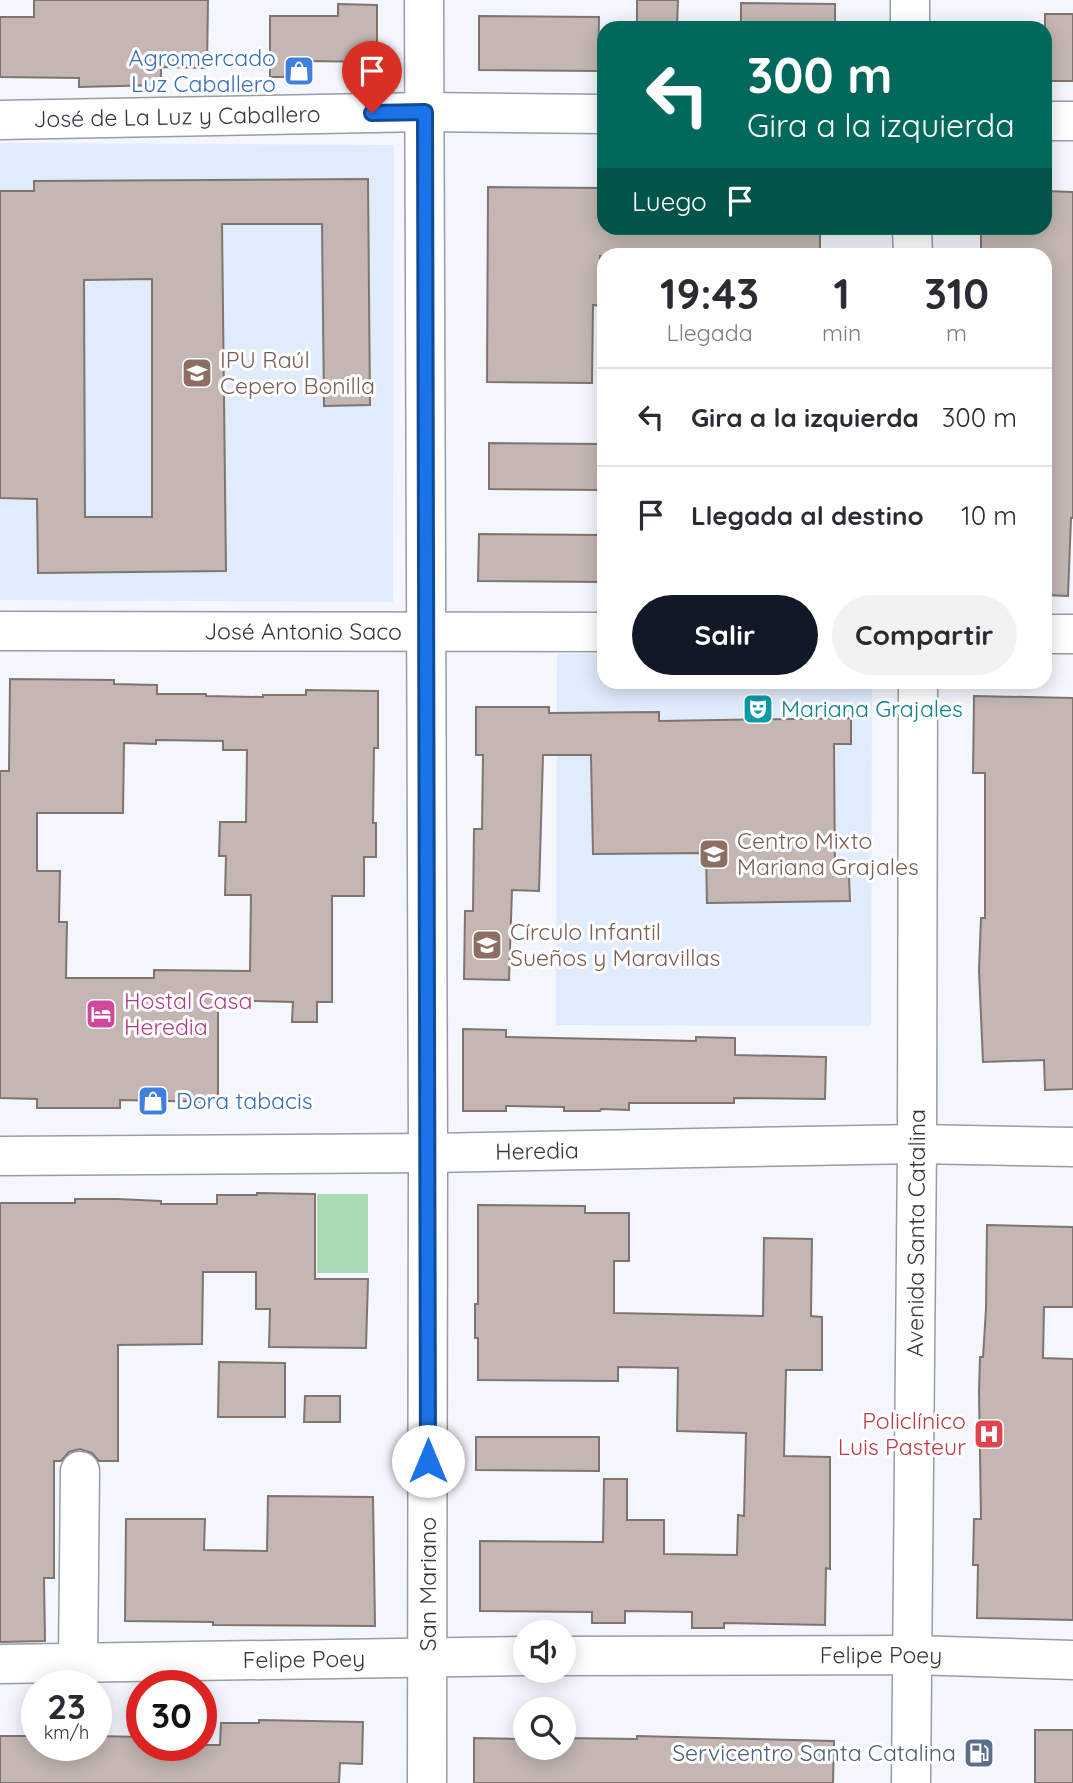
<!DOCTYPE html>
<html lang="es">
<head>
<meta charset="utf-8">
<style>
  body { margin:0; font-family:Quicksand,sans-serif; background:#f2f2f3; color:#2b2b33; height:100vh; display:flex; flex-direction:column; font-size:26px; white-space:nowrap }
  * { box-sizing:border-box; margin:0 }
  p { font-size:23px; color:#7c7c81 }
  .icon { flex:none; width:38px; height:38px; fill:none; stroke:currentColor; stroke-width:2; stroke-linecap:round; stroke-linejoin:round }
  .map { position:relative; flex:1; overflow:hidden }
  .sheet { position:absolute; left:597px; top:248px; width:455px; height:441px; display:flex; flex-direction:column; background:#fff; border-radius:21px; box-shadow:0 4px 18px #0003 }
  .sheet>* { flex:none }
  .hud { position:absolute; left:597px; top:21px; width:455px; height:214px; border-radius:21px; box-shadow:0 4px 18px #0003; background:#00695c; color:#fff; overflow:hidden }
  .controls { position:absolute; left:513px; top:1620px; display:grid; gap:14px }
  .controls a { display:grid; place-items:center; width:63px; height:63px; border-radius:50%; background:#fff; box-shadow:0 4px 18px #0003; font-size:35px }
  .speed { position:absolute; left:21px; top:1670px; display:flex; gap:14px; font-size:35px; font-weight:700; text-align:center }
  .speed>* { display:grid; place-content:center; width:91px; height:91px; border-radius:50%; background:#fff; box-shadow:0 4px 18px #0003; line-height:1 }
  .speed small { font-size:18px; font-weight:400 }
  .speed .limit { border:10px solid #d22; background:#fff; color:#111 }
  .pin { position:absolute; display:grid; place-items:center; width:60px; height:60px; color:#fff; margin:-72px -30px; border-radius:50% 50% 50% 0; rotate:-45deg; box-shadow:0 0 7px #0007 }
  .pin .icon { rotate:45deg }
  .me { position:absolute; width:77px; margin:-38px; rotate:0deg; stroke-linejoin:round; filter:drop-shadow(0 0 5px #0008) }
  .turn { display:flex; align-items:center; gap:24px; height:147px; padding:0 35px; font-size:32px }
  .turn .icon { width:91px; height:91px; stroke-width:2.5 }
  .turn b { display:block; font-size:49px; line-height:60px }
  .then { display:flex; align-items:center; height:66px; padding:0 35px; background:#0003; gap:14px; font-size:26px }
  .eta { display:flex; justify-content:space-evenly; align-items:center; height:119px; text-align:center }
  .eta b { font-size:42px; font-weight:800; line-height:49px }
  .primary-button { display:flex; gap:14px; margin-top:auto; padding:14px 35px }
  .primary-button a { flex:1; height:80px; border-radius:42px; background:#111827; color:#fff; font-size:28px; font-weight:800; line-height:80px; text-align:center }
  .primary-button a+a { background:#f2f2f3; color:#2b2b33 }
  ul { padding:0; list-style:none }
  li { display:flex; align-items:center; gap:21px; height:98px; padding:0 35px; border-top:2px solid #e1e1e2 }
  li div { flex:1 }
  li b { display:block; font-size:26px }
  li em { font-style:normal }
  .map>svg:first-child { display:block }
  .built { fill:#e0ebfc }
  .green { fill:#abdbb4 }
  .building { fill:#c4b7b3; stroke:#807470; stroke-width:2; fill-rule:evenodd }
  .lines { fill:none; stroke-linecap:round; stroke-linejoin:round }
  .minor-casing { stroke:#979ca6; stroke-width:41 }
  .major-casing { stroke:#979ca6; stroke-width:41 }
  .minor { stroke:#fff; stroke-width:38 }
  .major { stroke:#fff; stroke-width:38 }
  .route-casing { stroke:#114b97; stroke-width:18 }
  .route { stroke:#1a73e8; stroke-width:12 }
  .labels { text-anchor:middle; stroke-width:6; stroke-linejoin:round; paint-order:stroke }
  .shop-label { font-size:23px; fill:#366cbe; stroke:#fff; text-anchor:end }
  .street-label { font-size:23px; fill:#35383c; stroke:#fff }
  .education-label { font-size:23px; fill:#785e54; stroke:#fff; text-anchor:start }
  .culture-label { font-size:23px; fill:#0d838f; stroke:#fff; text-anchor:start }
  .hotel-label { font-size:23px; fill:#b23c85; stroke:#fff; text-anchor:start }
  .health-label { font-size:23px; fill:#be3a42; stroke:#fff; text-anchor:end }
  .service-label { font-size:23px; fill:#4e5e75; stroke:#fff; text-anchor:end }
</style>
</head>
<body>
<div class="map">
<svg width="1073" height="1783" viewBox="0 0 1073 1783">
  <rect width="100%" height="100%" fill="#f3f7fd"/>
  <!-- built -->
  <g class="built">
    <polygon points="0,143 394,145 393,602 0,600"/>
    <polygon points="557,654 604,654 604,682 872,683 871,1026 556,1025"/>
  </g>
  <!-- green -->
  <rect class="green" x="317" y="1194" width="51" height="79"/>
  <!-- building -->
  <g class="building">
    <polygon points="34,0 208,0 207,68 161,67 161,85 79,87 79,78 0,77 0,17 34,17"/>
    <polygon points="637,0 678,0 677,28 637,28"/>
    <polygon points="741,3 835,4 835,28 741,28"/>
    <polygon points="338,4 377,5 377,62 303,61 303,77 270,77 270,16 338,16"/>
    <rect x="1045" y="14" width="28" height="67"/>
    <polygon points="479,16 599,17 598,71 479,70"/>
    <path d="M368,179L370,405L324,406L322,224H222L226,571L38,573L37,499L0,498V191H34V181ZM152,279V517H85L84,280Z"/>
    <polygon points="488,187 604,188 604,228 820,228 820,255 717,253 679,253 679,256 600,256 600,306 593,305 592,383 487,382"/>
    <polygon points="1045,191 1073,192 1073,518 1071,518 1068,596 1045,595 1045,256 981,256 981,228 1045,228"/>
    <polygon points="489,443 604,444 604,490 489,489"/>
    <polygon points="479,534 604,535 604,582 478,581"/>
    <path d="M10,679L114,680V684L157,685V694H206V696L263,697V695H306V690L378,691V748H374L373,823H376V857H364V896H332V1002H317V1022H292L293,1002L218,1000V1102L120,1100V1108H37V1099L0,1098V771H9ZM156,740L223,741V750H247L246,822H220L219,856H226L225,895H251L250,971L154,970V978H66L67,922H59L60,871H37V813H123L124,743L156,744Z"/>
    <polygon points="974,696 1073,698 1073,1089 1045,1090 1044,1060 983,1062 979,971 981,918 985,918 985,773 973,773"/>
    <polygon points="476,707 549,707 549,713 659,712 659,721 851,718 851,744 834,744 835,876 849,876 850,901 707,903 706,853 593,854 591,755 543,755 539,891 512,890 509,980 464,979 465,911 473,911 474,829 482,829 483,755 476,755"/>
    <polygon points="463,1029 506,1030 506,1037 696,1041 696,1037 735,1038 735,1055 826,1057 825,1099 734,1098 734,1103 629,1103 629,1110 601,1109 600,1111 564,1111 564,1107 506,1106 506,1111 463,1111"/>
    <polygon points="257,1193 315,1194 315,1279 368,1279 366,1348 269,1347 270,1309 256,1309 256,1272 203,1272 202,1344 118,1345 118,1461 99,1461 92,1453 80,1449 69,1452 61,1461 54,1461 54,1578 44,1578 45,1641 0,1642 0,1203 75,1203 75,1199 117,1199 161,1201 161,1204 217,1204 217,1195 257,1195"/>
    <polygon points="478,1205 585,1206 585,1213 629,1213 629,1261 614,1261 614,1313 763,1316 764,1238 812,1239 811,1316 822,1317 822,1370 786,1370 784,1456 830,1457 830,1569 826,1568 825,1625 724,1623 724,1628 692,1628 692,1612 625,1611 625,1623 592,1623 592,1612 480,1611 480,1541 603,1542 604,1479 627,1479 627,1520 664,1520 664,1554 737,1555 738,1515 744,1516 746,1433 677,1431 678,1368 618,1367 618,1381 478,1380 478,1338 475,1338 475,1304 478,1304"/>
    <polygon points="987,1225 1073,1227 1073,1307 1044,1307 1043,1358 1073,1359 1073,1620 977,1618 978,1565 973,1565 974,1519 981,1519 979,1392 980,1357 983,1357 986,1309"/>
    <polygon points="219,1362 285,1363 285,1417 218,1417"/>
    <polygon points="305,1396 340,1396 340,1422 304,1422"/>
    <polygon points="476,1437 599,1437 599,1471 476,1470"/>
    <polygon points="268,1496 373,1497 375,1626 213,1625 213,1622 125,1621 126,1519 205,1519 204,1550 267,1551"/>
    <polygon points="259,1720 363,1722 362,1764 340,1763 339,1783 0,1783 0,1736 37,1736 37,1745 96,1745 96,1736 142,1737 142,1745 220,1745 221,1723 259,1723"/>
    <rect x="1035" y="1730" width="38" height="53"/>
    <polygon points="637,1736 834,1741 833,1783 474,1783 474,1738 525,1739 525,1748 564,1748 564,1738 637,1739"/>
  </g>
  <g class="lines">
    <!-- minor casing -->
    <g class="minor-casing">
      <g id="minor">
        <polyline points="424,0 428,1153 427,1783"/>
        <path id="s1" d="M0,120L425,112L604,114"/>
        <polyline points="1045,121 1073,121"/>
        <path id="s2" d="M0,631L604,632"/>
        <polyline points="1045,634 1073,634"/>
        <path id="s3" d="M0,1156L428,1153L917,1144L1073,1147"/>
        <path id="s4" d="M564,1656L913,1655L1073,1660"/>
        <polyline points="78,1662 80,1471"/>
        <path id="s5" d="M0,1664L525,1656"/>
      </g>
    </g>
    <!-- major casing -->
    <g class="major-casing">
      <g id="major">
        <polyline points="910,28 910,0"/>
        <polyline points="912,228 913,256"/>
        <path id="s6" d="M911,1783L917,1144L918,682"/>
      </g>
    </g>
    <!-- minor -->
    <use href="#minor" class="minor"/>
    <!-- major -->
    <use href="#major" class="major"/>
  </g>
  <g class="lines">
    <!-- route casing -->
    <g class="route-casing">
      <polyline id="route" points="372,113 425,112 428,1461"/>
    </g>
    <!-- route -->
    <use href="#route" class="route"/>
  </g>
  <!-- icons -->
  <defs>
    <g id="shop-square" transform="scale(1.575)"><rect x="-9" y="-9" width="18" height="18" rx="4" fill="#3f7fe0" stroke="#fff"/><path d="M-5-2.5h2.3a2.7 3.5 0 0 1 5.4 0H5L5.5 6h-11ZM-1.5-2.5h3a1.5 2.3 0 0 0-3 0Z" fill="#fff"/></g>
    <g id="school-square" transform="scale(1.575)"><rect x="-9" y="-9" width="18" height="18" rx="4" fill="#8d6e63" stroke="#fff"/><path d="M0-5L7-2L0 1L-7-2ZM-4 1L0 2.5L4 1V4Q0 6-4 4Z" fill="#fff"/></g>
    <g id="theatre-square" transform="scale(1.575)"><rect x="-9" y="-9" width="18" height="18" rx="4" fill="#0f9aa8" stroke="#fff"/><path d="M-5-5.5Q0-4 5-5.5V0Q5 5 0 6Q-5 5-5 0ZM-3.3-2.5H-1v1.5H-3.3ZM1-2.5H3.3v1.5H1ZM-2.8 1Q0 5.5 2.8 1Z" fill="#fff"/></g>
    <g id="hotel-square" transform="scale(1.575)"><rect x="-9" y="-9" width="18" height="18" rx="4" fill="#d1479c" stroke="#fff"/><path d="M-6-4.5h1.5V1H6V5H4.5V3h-9V5H-6ZM-4 0a1.8 1.8 0 1 1 3.6 0ZM.5 0V-2.5h3Q6-2.5 6 0Z" fill="#fff"/></g>
    <g id="hospital-square" transform="scale(1.575)"><rect x="-9" y="-9" width="18" height="18" rx="4" fill="#e0444e" stroke="#fff"/><path d="M-5-5h3v3.5h4V-5h3V5h-3V1.5h-4V5h-3Z" fill="#fff"/></g>
    <g id="fuel-square" transform="scale(1.575)"><rect x="-9" y="-9" width="18" height="18" rx="4" fill="#5c6f8a" stroke="#fff"/><path d="M-5.5-6h7V0h2V4h1.3V-2.5L3-4.5l.8-.8L6-3V5H2.5V1h-1V6h-7ZM-4.2-4.7v3.2H.2V-4.7Z" fill="#fff"/></g>
  </defs>
  <g fill-rule="evenodd">
    <use href="#shop-square" x="299" y="71"/>
    <use href="#school-square" x="197" y="373"/>
    <use href="#theatre-square" x="758" y="709"/>
    <use href="#school-square" x="714" y="854"/>
    <use href="#school-square" x="487" y="945"/>
    <use href="#hotel-square" x="101" y="1014"/>
    <use href="#shop-square" x="153" y="1101"/>
    <use href="#hospital-square" x="989" y="1434"/>
    <use href="#fuel-square" x="979" y="1753"/>
  </g>
  <g class="labels">
    <!-- shop labels -->
    <g class="shop-label">
      <text x="276" y="66">Agromercado<tspan x="276" dy="26">Luz Caballero</tspan></text>
      <text x="176" y="1109" text-anchor="start">Dora tabacis</text>
    </g>
    <!-- street labels -->
    <g class="street-label">
      <text dy="8" stroke="none"><textPath href="#s1" startOffset="177">José de La Luz y Caballero</textPath></text>
      <text dy="8" stroke="none"><textPath href="#s2" startOffset="303">José Antonio Saco</textPath></text>
      <text dy="8" stroke="none"><textPath href="#s3" startOffset="537">Heredia</textPath></text>
      <text dy="8" stroke="none"><textPath href="#s6" startOffset="550">Avenida Santa Catalina</textPath></text>
      <text transform="translate(428 1584) rotate(-90)" y="8">San Mariano</text>
      <text dy="8" stroke="none"><textPath href="#s4" startOffset="317">Felipe Poey</textPath></text>
      <text dy="8" stroke="none"><textPath href="#s5" startOffset="304">Felipe Poey</textPath></text>
    </g>
    <!-- education labels -->
    <g class="education-label">
      <text x="220" y="368">IPU Raúl<tspan x="220" dy="26">Cepero Bonilla</tspan></text>
      <text x="737" y="849">Centro Mixto<tspan x="737" dy="26">Mariana Grajales</tspan></text>
      <text x="510" y="940">Círculo Infantil<tspan x="510" dy="26">Sueños y Maravillas</tspan></text>
    </g>
    <!-- culture labels -->
    <g class="culture-label">
      <text x="781" y="717">Mariana Grajales</text>
    </g>
    <!-- hotel labels -->
    <g class="hotel-label">
      <text x="124" y="1009">Hostal Casa<tspan x="124" dy="26">Heredia</tspan></text>
    </g>
    <!-- health labels -->
    <g class="health-label">
      <text x="966" y="1429">Policlínico<tspan x="966" dy="26">Luis Pasteur</tspan></text>
    </g>
    <!-- service labels -->
    <g class="service-label">
      <text x="956" y="1761">Servicentro Santa Catalina</text>
    </g>
  </g>
</svg>
<div class="controls">
<a><svg class="icon" aria-label="sound" viewBox="0 0 24 24"><path d="M4 9h4l5-4v14l-5-4H4zM17 9q2 3 0 6"/></svg></a>
<a><svg class="icon" aria-label="search" viewBox="0 0 24 24"><circle cx="10" cy="10" r="6"/><path d="M15 15l6 6"/></svg></a>
</div>
<div class="speed"><div>23<small>km/h</small></div><div class="limit">30</div></div>
<div class="pin" style="left:372px;top:113px;background:#d93025"><svg class="icon" aria-label="arrive" viewBox="0 0 24 24"><path d="M6 21V4h12l-3 4 3 4H6"/></svg></div>
<svg class="me" style="left:428px;top:1461px" viewBox="-20 -20 40 40"><circle r="19" fill="#fff"/><path d="M0-13L10 11 0 6-10 11z" fill="#1a73e8"/></svg>
<div class="hud">
<div class="turn"><svg class="icon" aria-label="left" viewBox="0 0 24 24"><path d="M17 20v-9H6M10 6l-5 5 5 5"/></svg><div><b>300 m</b>Gira a la izquierda</div></div>
<div class="then">Luego<svg class="icon" aria-label="arrive" viewBox="0 0 24 24"><path d="M6 21V4h12l-3 4 3 4H6"/></svg></div>
</div>
<section class="sheet">
<div class="eta">
<div><b>19:43</b><p>Llegada</p></div>
<div><b>1</b><p>min</p></div>
<div><b>310</b><p>m</p></div>
</div>
<ul>
<li><svg class="icon" aria-label="left" viewBox="0 0 24 24"><path d="M17 20v-9H6M10 6l-5 5 5 5"/></svg><div><b>Gira a la izquierda</b></div><em>300 m</em></li>
<li><svg class="icon" aria-label="arrive" viewBox="0 0 24 24"><path d="M6 21V4h12l-3 4 3 4H6"/></svg><div><b>Llegada al destino</b></div><em>10 m</em></li>
</ul>
<div class="primary-button"><a>Salir</a><a>Compartir</a></div>
</section>
</div>
</body>
</html>
